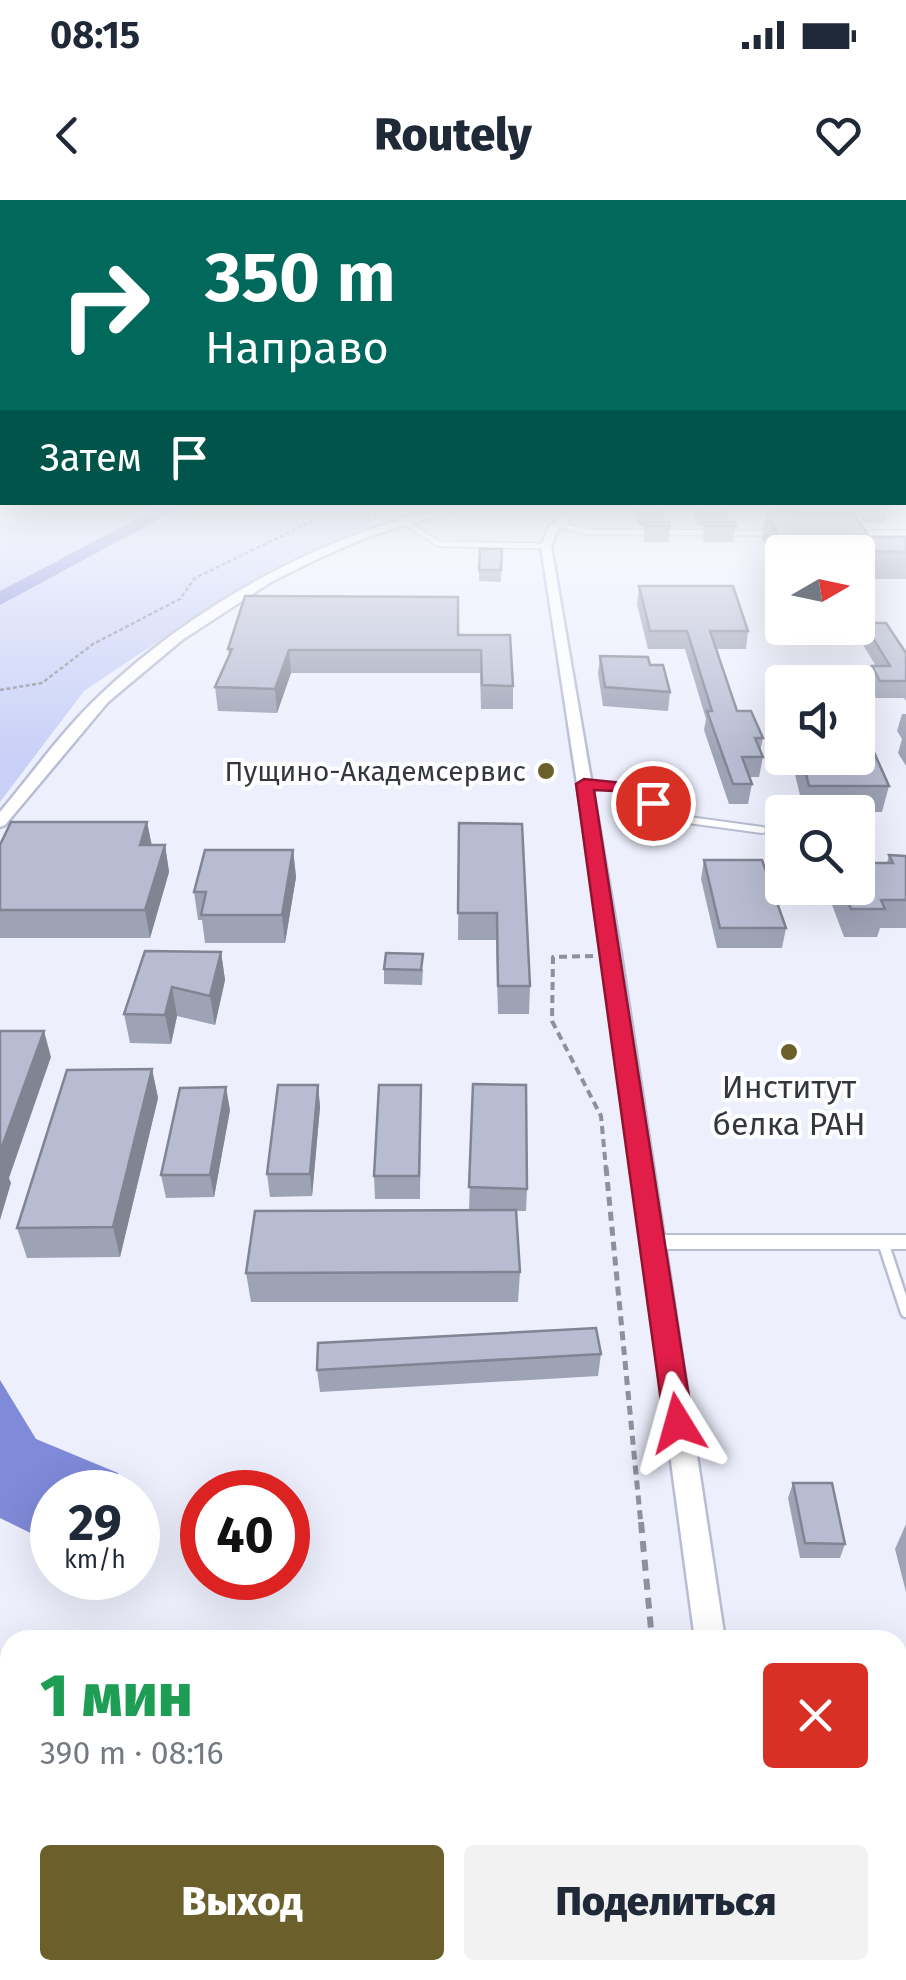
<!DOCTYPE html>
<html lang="ru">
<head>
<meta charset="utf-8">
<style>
  body { margin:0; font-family:"Fira Sans",sans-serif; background:#f2f2f3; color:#1f2937; height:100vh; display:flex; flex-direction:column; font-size:38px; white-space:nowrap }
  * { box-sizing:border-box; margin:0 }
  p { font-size:32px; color:#747a83 }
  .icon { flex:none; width:55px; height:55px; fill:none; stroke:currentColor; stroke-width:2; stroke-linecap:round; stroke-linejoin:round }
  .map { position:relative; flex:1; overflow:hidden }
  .sheet { position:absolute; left:0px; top:1430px; width:908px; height:350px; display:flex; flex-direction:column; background:#fff; border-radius:30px 30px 0 0; box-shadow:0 10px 40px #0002 }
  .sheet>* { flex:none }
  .banner { position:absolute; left:0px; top:0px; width:908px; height:305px; box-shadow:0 10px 40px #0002; background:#00695c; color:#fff; overflow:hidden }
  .needle { width:65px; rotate:81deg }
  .buttons { position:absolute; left:765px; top:335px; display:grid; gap:20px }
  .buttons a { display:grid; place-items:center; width:110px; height:110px; border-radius:10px; background:#fff; box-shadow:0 10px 40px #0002; font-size:50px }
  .speed { position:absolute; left:30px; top:1270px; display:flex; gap:20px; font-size:50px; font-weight:700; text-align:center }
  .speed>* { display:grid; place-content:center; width:130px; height:130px; border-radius:50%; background:#fff; box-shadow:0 10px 40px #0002; line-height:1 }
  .speed small { font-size:25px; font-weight:400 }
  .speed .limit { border:15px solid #d22; background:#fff; color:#111 }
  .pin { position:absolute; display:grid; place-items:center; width:85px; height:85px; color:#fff; margin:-42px; border:5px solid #fff; border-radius:50%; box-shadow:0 2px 10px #0007 }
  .me { position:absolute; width:110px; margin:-55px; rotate:352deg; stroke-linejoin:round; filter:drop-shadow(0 0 8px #0008) }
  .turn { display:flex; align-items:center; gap:35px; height:210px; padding:0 40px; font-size:45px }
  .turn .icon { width:130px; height:130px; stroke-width:2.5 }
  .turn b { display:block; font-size:70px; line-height:85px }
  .then { display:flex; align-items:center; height:95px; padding:0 40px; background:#0003; gap:20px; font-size:38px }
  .round { display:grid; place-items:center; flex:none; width:105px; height:105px; border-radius:10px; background:#f2f2f3 }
  .headline { display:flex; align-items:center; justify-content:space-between; height:170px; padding:0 40px }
  h1 { font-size:60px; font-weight:800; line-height:75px; color:#1e9e55 }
  .primary-button { display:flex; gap:20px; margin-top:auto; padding:20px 40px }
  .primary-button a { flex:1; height:115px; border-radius:10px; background:#6b602c; color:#fff; font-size:40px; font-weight:800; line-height:115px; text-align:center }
  .primary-button a+a { background:#f2f2f3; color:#1f2937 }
  .status { display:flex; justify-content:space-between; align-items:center; height:70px; padding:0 50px; background:#fff; direction:ltr }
  .status svg { height:28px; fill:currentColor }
  header { display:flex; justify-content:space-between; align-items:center; height:130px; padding:0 40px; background:#fff; font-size:45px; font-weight:800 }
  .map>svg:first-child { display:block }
  .green { fill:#c8d0f7 }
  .water { fill:#7f8ad8 }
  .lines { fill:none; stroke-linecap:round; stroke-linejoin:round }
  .river { fill:#7f8ad8; fill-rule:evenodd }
  .service-far2-casing { stroke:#b9bdd3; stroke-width:8 }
  .service-far1-casing { stroke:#b9bdd3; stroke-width:10 }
  .service-casing { stroke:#b9bdd3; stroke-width:15 }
  .minor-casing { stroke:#b9bdd3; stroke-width:4 }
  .tertiary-casing { stroke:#b9bdd3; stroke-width:5 }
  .path-far3 { stroke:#8e909b; stroke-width:2.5; stroke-dasharray:4 2.5; stroke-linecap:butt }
  .path-far2 { stroke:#8e909b; stroke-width:4; stroke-dasharray:8 5; stroke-linecap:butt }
  .path-far1 { stroke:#8e909b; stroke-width:5; stroke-dasharray:9 6; stroke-linecap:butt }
  .path { stroke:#8e909b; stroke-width:6; stroke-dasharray:11 8; stroke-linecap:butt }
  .service-far2 { stroke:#fff; stroke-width:5 }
  .service-far1 { stroke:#fff; stroke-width:6 }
  .service { stroke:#fff; stroke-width:10 }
  .minor { fill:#fff; fill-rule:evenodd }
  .tertiary { fill:#fff; fill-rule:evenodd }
  .wall { fill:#9ea2b5 }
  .shaded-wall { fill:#818493 }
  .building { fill:#b8bcd2; stroke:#818493; stroke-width:2.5 }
  .route { fill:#e11d48; stroke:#92132f; stroke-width:2.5 }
  .poi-dot { fill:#6b602c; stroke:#fff; stroke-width:4 }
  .labels { text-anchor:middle; stroke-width:8; stroke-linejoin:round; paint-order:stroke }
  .far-poi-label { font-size:28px; fill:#35373f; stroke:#fff; text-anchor:end }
  .poi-label { font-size:32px; fill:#35373f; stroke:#fff }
</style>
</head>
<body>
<div class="status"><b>08:15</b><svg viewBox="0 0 49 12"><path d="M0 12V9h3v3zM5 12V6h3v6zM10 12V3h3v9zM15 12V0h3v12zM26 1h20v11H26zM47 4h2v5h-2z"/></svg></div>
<header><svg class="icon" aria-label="back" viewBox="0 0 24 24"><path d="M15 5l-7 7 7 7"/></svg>Routely<svg class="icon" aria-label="heart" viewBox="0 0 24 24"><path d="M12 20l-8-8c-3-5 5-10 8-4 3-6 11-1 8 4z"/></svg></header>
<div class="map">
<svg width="906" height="1780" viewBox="0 0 906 1780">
  <rect width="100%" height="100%" fill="#edeffd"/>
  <!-- green -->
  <polygon class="green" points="0,308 362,308 373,322 232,392 84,491 0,602"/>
  <!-- water -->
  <polygon class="water" points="0,1180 36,1239 118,1273 113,1292 52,1292 51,1343 0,1318"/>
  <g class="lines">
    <!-- river -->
    <polygon class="river" points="158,308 180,308 0,405 0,391"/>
    <!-- service-far2 casing -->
    <g class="service-far2-casing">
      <g id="service-far2">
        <polyline points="402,320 439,344 546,346"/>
        <polyline points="558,325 589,332 773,333"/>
        <polyline points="859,333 906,333"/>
      </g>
    </g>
    <!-- service-far1 casing -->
    <g class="service-far1-casing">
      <polyline id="service-far1" points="585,584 617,587 674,618 762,630"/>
    </g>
    <!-- service casing -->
    <g class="service-casing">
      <polyline id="service" points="883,1042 906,1112"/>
    </g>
    <!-- minor casing -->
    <g class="minor-casing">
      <polygon id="minor" points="652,1035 906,1035 906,1049 652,1049 645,1047 642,1042 645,1037"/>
    </g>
    <!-- tertiary casing -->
    <g class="tertiary-casing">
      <g id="tertiary">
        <path d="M443,308H461L367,337L319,358L271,382L182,440L108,502L5,625L0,627V612C33,573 62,531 99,496C193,406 316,338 443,308Z"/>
        <polygon points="573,308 584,308 558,330 551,346 621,755 725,1440 695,1440 603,755 541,346 549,327"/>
        <polygon points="739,1770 775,1770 777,1780 741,1780"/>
      </g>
    </g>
    <!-- path-far3 -->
    <polyline class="path-far3" points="0,490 42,483 93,444 180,399 195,378 325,315 380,315"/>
    <!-- path-far2 -->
    <polyline class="path-far2" points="593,756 553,757 552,821 601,916 606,969"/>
    <!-- path-far1 -->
    <polyline class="path-far1" points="606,967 641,1325"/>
    <!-- path -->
    <g class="path">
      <polyline points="641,1322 652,1440"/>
      <polyline points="685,1770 686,1780"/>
    </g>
    <!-- service-far2 -->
    <use href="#service-far2" class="service-far2"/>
    <!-- service-far1 -->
    <use href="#service-far1" class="service-far1"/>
    <!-- service -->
    <use href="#service" class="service"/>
    <!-- minor -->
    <use href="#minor" class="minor"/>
    <!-- tertiary -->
    <use href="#tertiary" class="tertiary"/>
  </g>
  <!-- wall -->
  <g class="wall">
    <polygon points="633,308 662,308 664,315 664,322 670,326 669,342 644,342 644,326 639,326"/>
    <polygon points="693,308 724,308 727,315 726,322 736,326 733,342 704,342 703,339 704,326 698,326 693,315"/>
    <polygon points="769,308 800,308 801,313 869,337 906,337 906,379 869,379 865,372 858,372 858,352 782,352 782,381 762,339 766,312 771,312"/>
    <polygon points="855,308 888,308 885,323 864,323"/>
    <polygon points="502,349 501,382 479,381 479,370"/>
    <polygon points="639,386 748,431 746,449 716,449 737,511 763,538 760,551 763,557 759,577 749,577 752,584 748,604 729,604 704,530 706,519 685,449 648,449 637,404"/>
    <polygon points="864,423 906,453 906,501 904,498 876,498 868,483 872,466 876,466 860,440"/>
    <polygon points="458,435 510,435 513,486 513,509 481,509 480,473 291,473 277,513 218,511 215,487 229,456 228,449"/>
    <polygon points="600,456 650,465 670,492 668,511 603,506 598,474"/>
    <polygon points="902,514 906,514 906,566 898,553 902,539 897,531"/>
    <polygon points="795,558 858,558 889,586 882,612 804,612 793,566"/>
    <polygon points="147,622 152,645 165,645 169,672 150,738 0,738 0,645"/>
    <polygon points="459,623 530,786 529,814 498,814 496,740 458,740"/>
    <polygon points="293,650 296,677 285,743 205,743 202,720 198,720 194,692"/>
    <polygon points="889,655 906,656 906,728 880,728 877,737 844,737 831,702 832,688 858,688 887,663"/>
    <polygon points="704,660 786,728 782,748 717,748 701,679"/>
    <polygon points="221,752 225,780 215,825 177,816 171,844 130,843 124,814"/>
    <polygon points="384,769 423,769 422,785 384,784"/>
    <polygon points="152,869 158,898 120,1057 27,1058 17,1028"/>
    <polygon points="473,884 527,989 526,1011 516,1011 520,1072 518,1102 251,1102 246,1073 469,1010"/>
    <polygon points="318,885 320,907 312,996 270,997 267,974"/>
    <polygon points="421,885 420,999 375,999 374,976"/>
    <polygon points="230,910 214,997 166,998 161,975"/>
    <polygon points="601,1154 598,1176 320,1192 317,1170"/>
    <polygon points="793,1283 845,1344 840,1358 800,1358 788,1298"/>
    <polygon points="906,1324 906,1392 895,1349"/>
  </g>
  <!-- shaded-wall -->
  <g class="shaded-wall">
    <polygon points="289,450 291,473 277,513 275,489"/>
    <polygon points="147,622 152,649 140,645"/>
    <polygon points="165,645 169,672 150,738 145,710"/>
    <polygon points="293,650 296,677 285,743 282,715"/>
    <polygon points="221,752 225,780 215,825 210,796"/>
    <polygon points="172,787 177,816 171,844 165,815"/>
    <polygon points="44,831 51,857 9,978 11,983 0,1020 0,952"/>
    <polygon points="152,869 158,898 120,1057 113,1027"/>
    <polygon points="318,885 320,907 312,996 310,974"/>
    <polygon points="226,887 230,910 214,997 210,975"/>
  </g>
  <!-- building -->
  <g class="building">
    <polygon points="638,308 662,308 664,315 640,315"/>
    <polygon points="696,308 724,308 727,315 699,315"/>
    <polygon points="779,308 800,308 801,310 781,310"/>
    <polygon points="766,312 854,313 869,337 906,337 906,352 875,351 871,344 825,344 830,352 787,352"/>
    <polygon points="644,322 669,322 670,326 645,326"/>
    <polygon points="705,322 734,322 736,326 706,326"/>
    <polygon points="480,349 502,349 501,370 479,370"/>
    <polygon points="639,386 733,386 748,431 710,431 737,511 751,511 763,538 755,538 763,557 742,557 752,584 733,584 707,511 712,511 687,431 650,431"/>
    <polygon points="245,396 458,397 458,435 510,435 513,486 482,485 481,450 289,450 275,489 215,487 232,449 228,449"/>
    <polygon points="864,423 886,423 906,453 906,481 880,481 872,466 890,466"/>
    <polygon points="600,456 648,457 650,465 663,465 670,492 605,487"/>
    <polygon points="858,541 869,541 889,586 809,586 802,558 858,558"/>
    <polygon points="11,622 147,622 140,645 165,645 145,710 0,710 0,645"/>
    <polygon points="459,623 522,624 530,786 498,786 497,713 458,713"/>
    <polygon points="205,650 293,650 282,715 201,715 206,692 194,692"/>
    <polygon points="889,655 906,656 906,700 881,700 885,709 851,709 842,688 858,688 858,663 893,663"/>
    <polygon points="704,660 762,660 786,728 720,728"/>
    <polygon points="145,751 221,752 210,796 172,787 165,815 124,814"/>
    <polygon points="386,753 423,754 421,770 384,769"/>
    <polygon points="0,831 44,831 0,952"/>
    <polygon points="152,869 113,1027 17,1028 67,870"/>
    <polygon points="473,884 526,885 527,989 469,987"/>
    <polygon points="278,885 318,885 310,974 267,974"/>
    <polygon points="379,885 421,885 419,976 374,976"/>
    <polygon points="226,887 210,975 161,975 180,888"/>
    <polygon points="516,1010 520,1072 246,1073 255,1011"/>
    <polygon points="596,1128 601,1154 317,1170 318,1143"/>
    <polygon points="793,1283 832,1283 845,1344 805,1343"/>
  </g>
  <!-- sky -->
  <linearGradient id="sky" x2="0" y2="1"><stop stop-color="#7ea3e2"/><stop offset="0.55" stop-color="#f7f8fe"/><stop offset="1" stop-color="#f7f8fe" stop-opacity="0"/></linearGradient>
  <rect width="906" height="557" fill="url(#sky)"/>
  <!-- route -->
  <polygon class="route" points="584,579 623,583 662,603 653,608 614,591 594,590 693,1223 689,1232 678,1235 668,1232 664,1223 576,584"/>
  <!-- markers -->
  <g class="poi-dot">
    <circle cx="546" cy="571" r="10"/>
    <circle cx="789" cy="852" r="10"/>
  </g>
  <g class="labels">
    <!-- far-poi labels -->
    <g class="far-poi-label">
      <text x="526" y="581">Пущино-Академсервис</text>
    </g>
    <!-- poi labels -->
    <g class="poi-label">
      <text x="789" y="898">Институт<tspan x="789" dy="37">белка РАН</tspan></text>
    </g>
  </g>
</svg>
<div class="buttons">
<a><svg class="needle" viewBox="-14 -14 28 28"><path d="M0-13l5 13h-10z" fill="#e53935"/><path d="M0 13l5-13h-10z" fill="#747a83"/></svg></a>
<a><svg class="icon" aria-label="sound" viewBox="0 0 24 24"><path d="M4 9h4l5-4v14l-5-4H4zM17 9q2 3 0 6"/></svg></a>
<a><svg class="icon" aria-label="search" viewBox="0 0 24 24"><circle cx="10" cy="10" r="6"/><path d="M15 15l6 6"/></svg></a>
</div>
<div class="speed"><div>29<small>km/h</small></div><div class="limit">40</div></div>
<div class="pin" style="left:653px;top:603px;background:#d93025"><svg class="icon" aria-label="arrive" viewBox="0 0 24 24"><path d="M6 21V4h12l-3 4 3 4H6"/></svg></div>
<svg class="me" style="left:678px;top:1223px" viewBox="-20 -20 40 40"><path d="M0-17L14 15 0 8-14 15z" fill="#e11d48" stroke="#fff" stroke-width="4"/></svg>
<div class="banner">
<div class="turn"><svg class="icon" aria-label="right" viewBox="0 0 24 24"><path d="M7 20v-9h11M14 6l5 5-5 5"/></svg><div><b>350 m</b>Направо</div></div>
<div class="then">Затем<svg class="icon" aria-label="arrive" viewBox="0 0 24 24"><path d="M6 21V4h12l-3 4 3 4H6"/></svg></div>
</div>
<section class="sheet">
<div class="headline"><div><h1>1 мин</h1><p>390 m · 08:16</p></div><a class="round" style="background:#d93025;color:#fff"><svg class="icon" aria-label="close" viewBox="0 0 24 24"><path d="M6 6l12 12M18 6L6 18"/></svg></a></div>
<div class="primary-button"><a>Выход</a><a>Поделиться</a></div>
</section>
</div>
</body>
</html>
